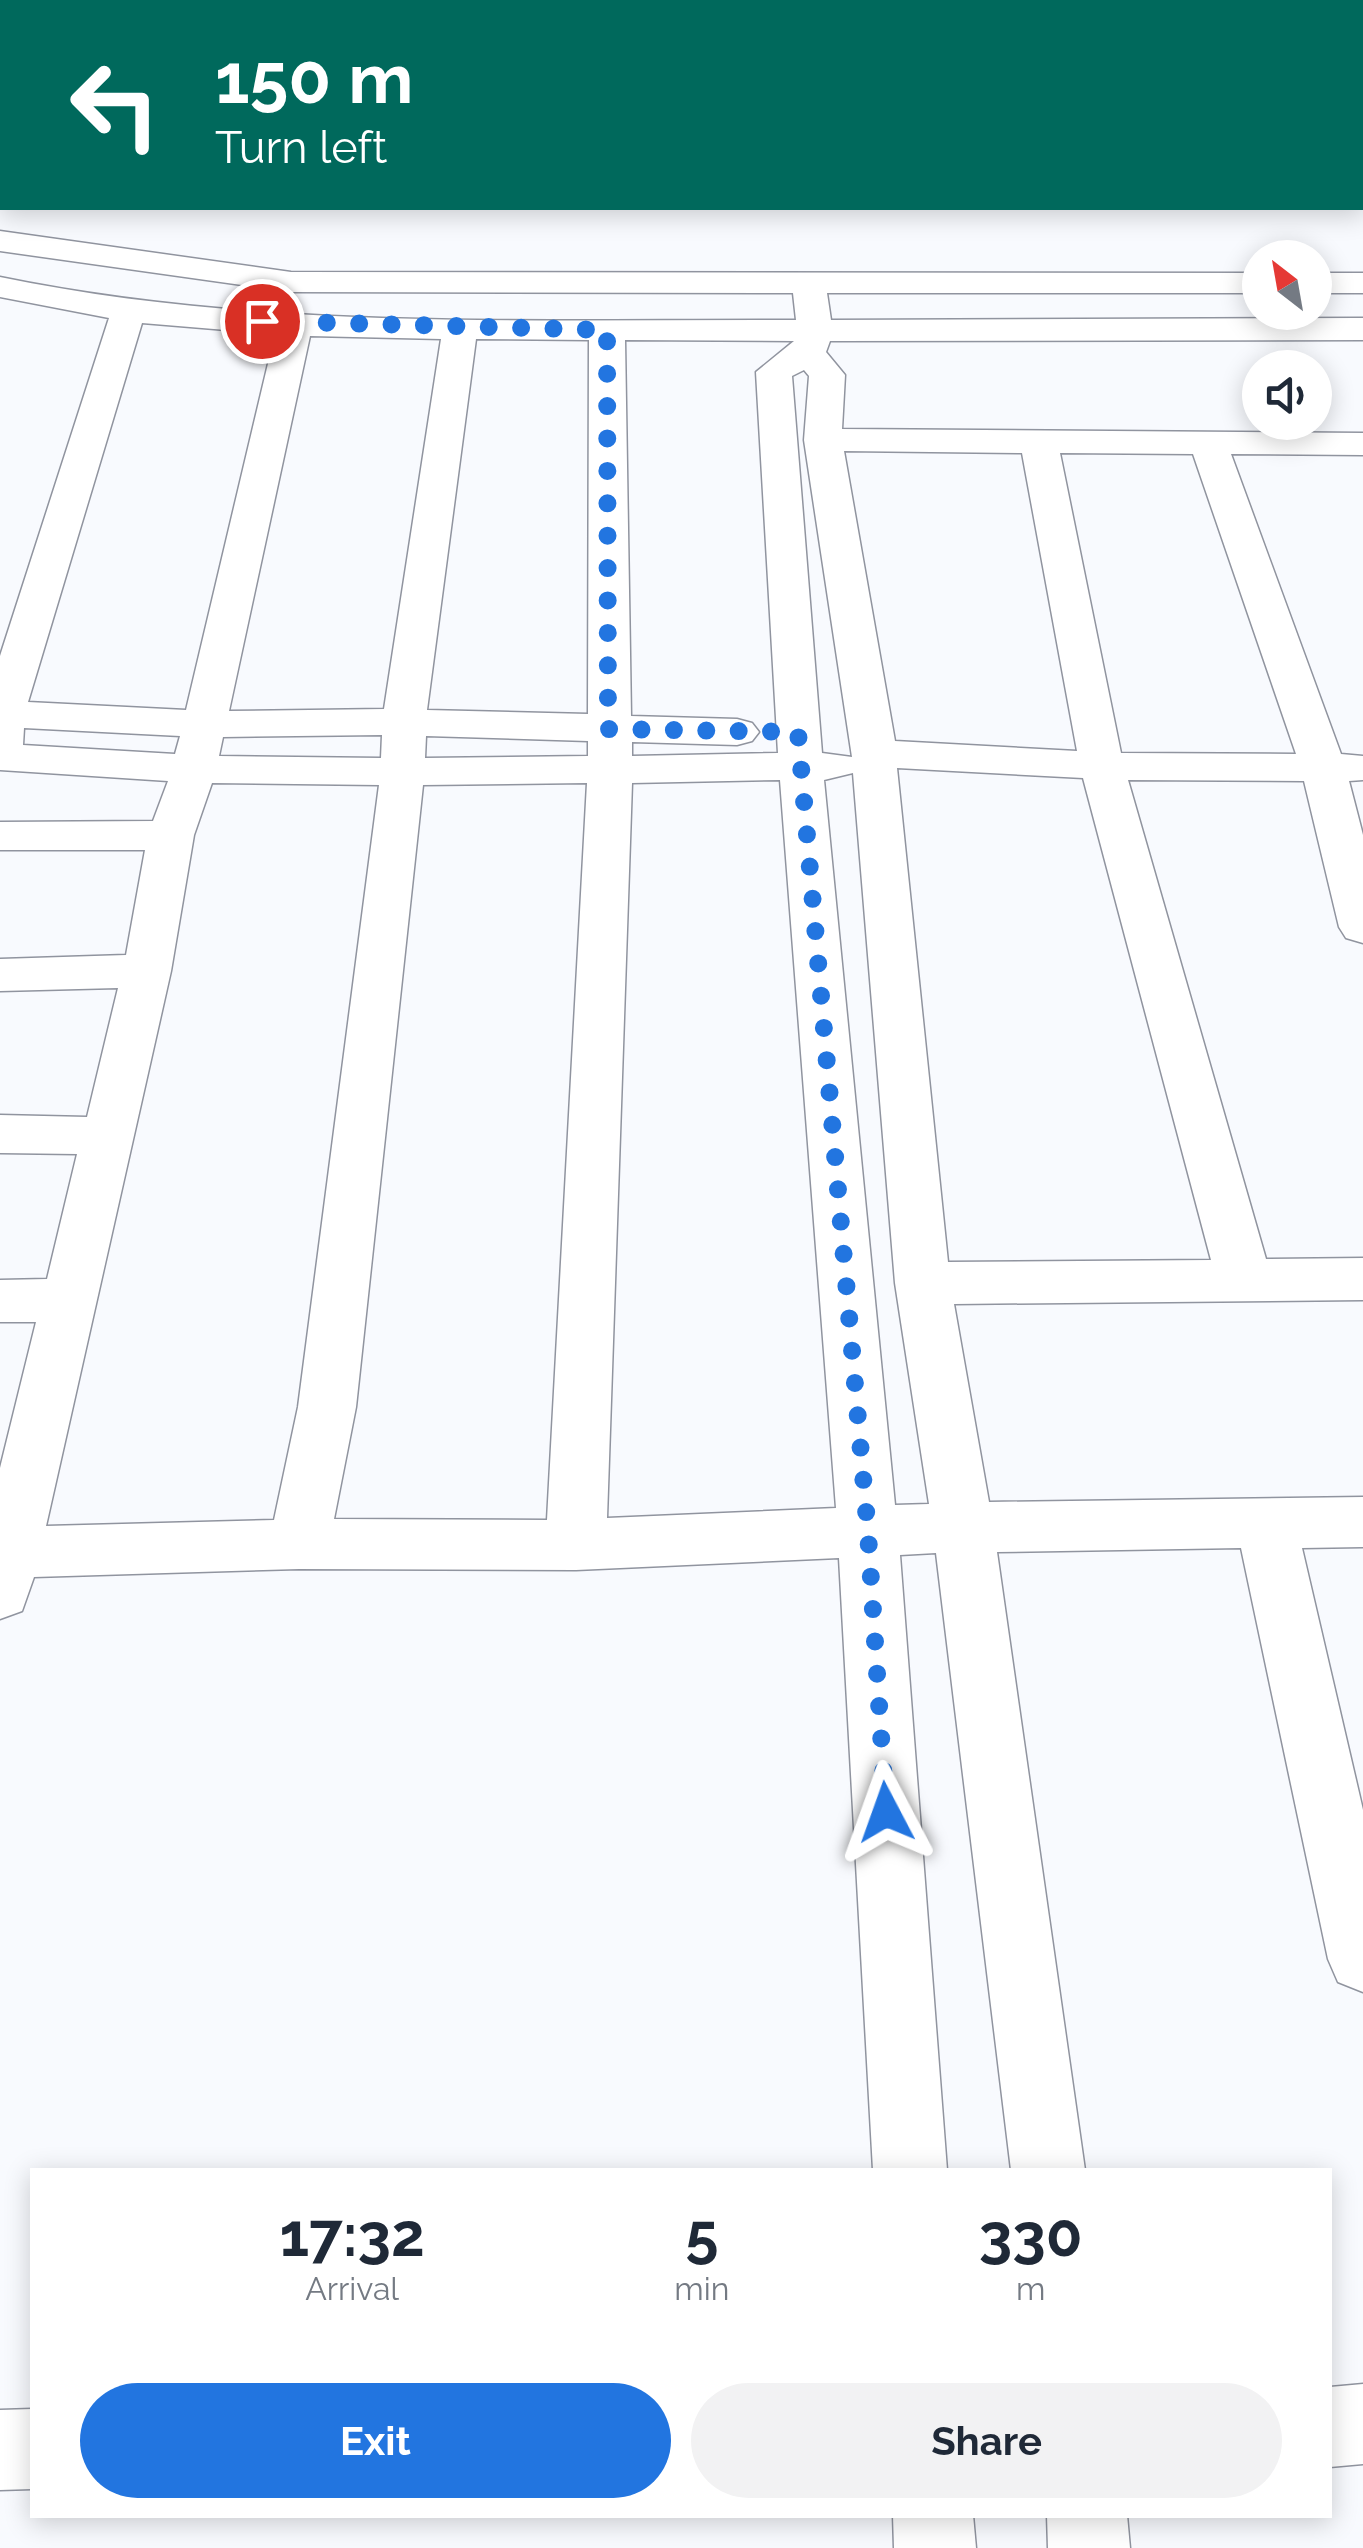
<!DOCTYPE html>
<html lang="en">
<head>
<meta charset="utf-8">
<style>
  body { margin:0; font-family:Raleway,sans-serif; background:#f2f2f3; color:#1f2937; height:100vh; display:flex; flex-direction:column; font-size:38px; white-space:nowrap }
  * { box-sizing:border-box; margin:0 }
  p { font-size:32px; color:#747a83 }
  .icon { flex:none; width:55px; height:55px; fill:none; stroke:currentColor; stroke-width:2; stroke-linecap:round; stroke-linejoin:round }
  .map { position:relative; flex:1; overflow:hidden }
  .drawer { position:absolute; left:30px; top:2168px; width:1302px; height:350px; display:flex; flex-direction:column; background:#fff; border-radius:0px; box-shadow:0 5px 25px #0003 }
  .drawer>* { flex:none }
  .hud { position:absolute; left:0px; top:0px; width:1365px; height:210px; box-shadow:0 5px 25px #0003; background:#00695c; color:#fff; overflow:hidden }
  .needle { width:65px; rotate:329deg }
  .fabs { position:absolute; left:1242px; top:240px; display:grid; gap:20px }
  .fabs a { display:grid; place-items:center; width:90px; height:90px; border-radius:50%; background:#fff; box-shadow:0 5px 25px #0003; font-size:50px }
  .pin { position:absolute; display:grid; place-items:center; width:85px; height:85px; color:#fff; margin:-42px; border:5px solid #fff; border-radius:50%; box-shadow:0 2px 10px #0007 }
  .me { position:absolute; width:110px; margin:-55px; rotate:356deg; stroke-linejoin:round; filter:drop-shadow(0 0 8px #0008) }
  .turn { display:flex; align-items:center; gap:35px; height:210px; padding:0 50px; font-size:45px }
  .turn .icon { width:130px; height:130px; stroke-width:2.5 }
  .turn b { display:block; font-size:70px; line-height:85px }
  .eta { display:flex; justify-content:space-evenly; align-items:center; height:170px; text-align:center }
  .eta b { font-size:60px; font-weight:700; line-height:70px }
  .primary-button { display:flex; gap:20px; margin-top:auto; padding:20px 50px }
  .primary-button a { flex:1; height:115px; border-radius:60px; background:#2275e0; color:#fff; font-size:40px; font-weight:700; line-height:115px; text-align:center }
  .primary-button a+a { background:#f2f2f3; color:#1f2937 }
  .map>svg:first-child { display:block }
  .lines { fill:none; stroke-linecap:round; stroke-linejoin:round }
  .minor-casing { stroke:#90949f; stroke-width:3 }
  .minor { fill:#fff; fill-rule:evenodd }
  .route { stroke:#2275e0; stroke-width:18; stroke-dasharray:0 32.4 }
</style>
</head>
<body>
<div class="map">
<svg width="1363" height="2548" viewBox="0 0 1363 2548">
  <rect width="100%" height="100%" fill="#f8fafe"/>
  <g class="lines">
    <!-- minor casing -->
    <g class="minor-casing">
      <g id="minor">
        <path d="M0,231L291,272L1260,273V293H827L831,320L1363,318V340L830,341L826,352L845,375L842,429L1363,433V455L1231,454L1341,754L1363,756V780L1349,781L1363,835V943L1346,938L1339,927L1304,781L1128,780L1266,1259L1363,1258V1300L954,1304L989,1502L1363,1497V1547L1302,1548L1363,1810V1992L1338,1982L1328,1959L1241,1548L997,1552L1085,2170H1011L936,1553L900,1555L947,2170H873L839,1558L576,1570L299,1569L34,1577L22,1611L0,1619V1468L36,1322H0V1280L47,1279L77,1154L0,1153V1115L87,1117L118,988L0,991V959L126,955L145,850H0V822L153,821L168,781L0,770V656L109,318L0,297V277C261,331 531,319 796,320L793,293L291,292L0,251ZM142,323L275,334L186,710L28,702ZM310,336L441,339L384,709L229,711ZM476,339L589,340L588,714L427,710ZM625,340L794,341L756,372L778,753L632,756V742L737,745L752,741L759,732L752,723L737,719L631,716ZM804,370L809,376L804,440L852,757L822,753L792,376ZM844,451L1022,453L1077,751L895,741ZM1060,453L1193,454L1296,754L1121,753ZM24,728L180,736L175,754L23,745ZM382,735L381,758L219,756L223,737ZM426,736L588,741V756L425,758ZM897,768L1083,778L1211,1260L948,1262ZM853,773L895,1283L929,1504L895,1505L824,780ZM780,780L836,1508L607,1518L632,783ZM212,783L379,785L298,1407L274,1520L46,1526L171,971L194,835ZM587,783L547,1520L334,1519L356,1407L423,785Z"/>
        <rect x="1315" y="273" width="48" height="20"/>
        <polygon points="1363,2384 1363,2464 1330,2467 1330,2387"/>
        <polygon points="32,2409 32,2489 0,2490 0,2410"/>
        <polygon points="893,2515 973,2515 976,2548 894,2548"/>
        <polygon points="1047,2515 1127,2515 1130,2548 1048,2548"/>
      </g>
    </g>
    <!-- minor -->
    <use href="#minor" class="minor"/>
  </g>
  <g class="lines">
    <!-- route -->
    <polyline class="route" points="262,321 607,330 608,729 798,732 868,1533 886,1812"/>
  </g>
</svg>
<div class="fabs">
<a><svg class="needle" viewBox="-14 -14 28 28"><path d="M0-13l5 13h-10z" fill="#e53935"/><path d="M0 13l5-13h-10z" fill="#747a83"/></svg></a>
<a><svg class="icon" aria-label="sound" viewBox="0 0 24 24"><path d="M4 9h4l5-4v14l-5-4H4zM17 9q2 3 0 6"/></svg></a>
</div>
<div class="pin" style="left:262px;top:321px;background:#d93025"><svg class="icon" aria-label="arrive" viewBox="0 0 24 24"><path d="M6 21V4h12l-3 4 3 4H6"/></svg></div>
<svg class="me" style="left:886px;top:1812px" viewBox="-20 -20 40 40"><path d="M0-17L14 15 0 8-14 15z" fill="#2275e0" stroke="#fff" stroke-width="4"/></svg>
<div class="hud">
<div class="turn"><svg class="icon" aria-label="left" viewBox="0 0 24 24"><path d="M17 20v-9H6M10 6l-5 5 5 5"/></svg><div><b>150 m</b>Turn left</div></div>
</div>
<section class="drawer">
<div class="eta">
<div><b>17:32</b><p>Arrival</p></div>
<div><b>5</b><p>min</p></div>
<div><b>330</b><p>m</p></div>
</div>
<div class="primary-button"><a>Exit</a><a>Share</a></div>
</section>
</div>
</body>
</html>
